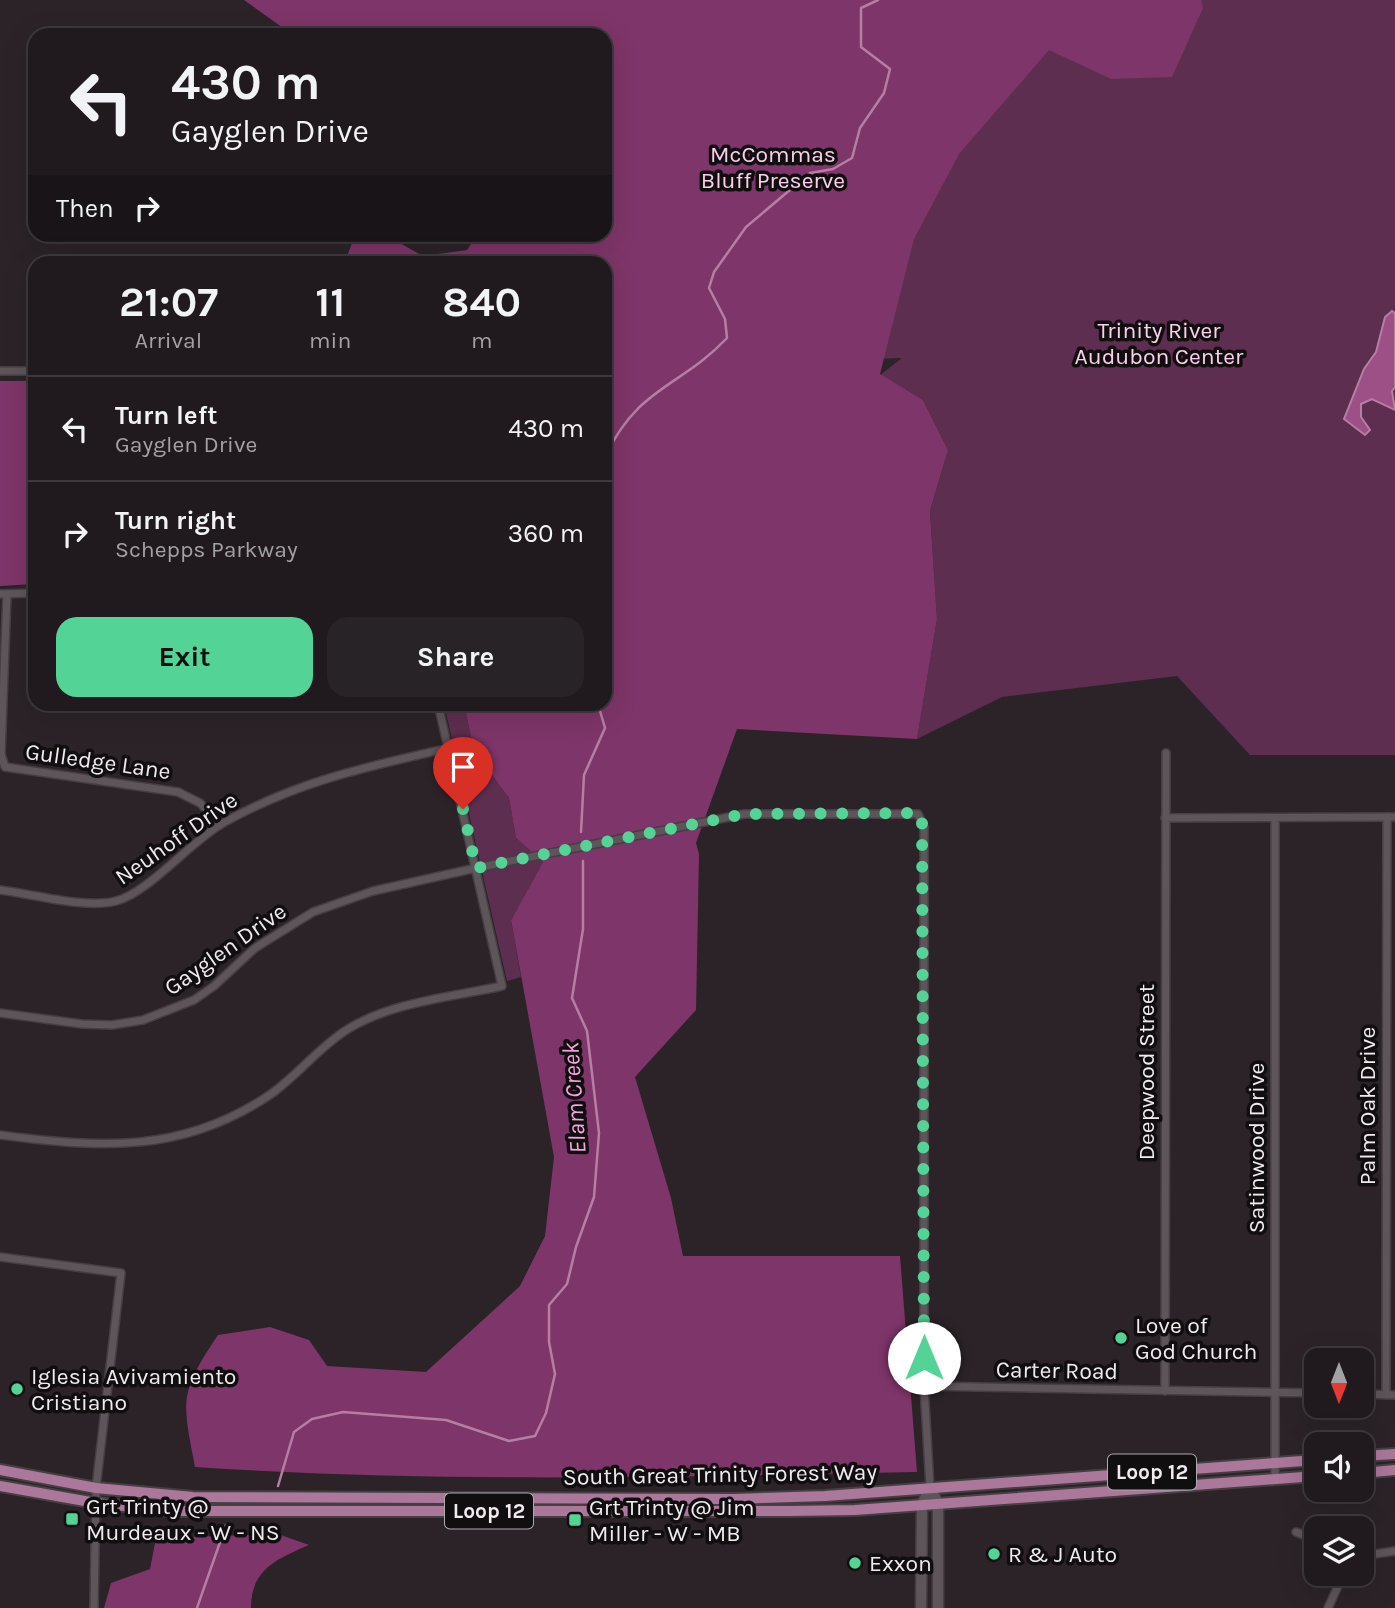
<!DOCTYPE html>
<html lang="en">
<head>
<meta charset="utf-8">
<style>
  body { margin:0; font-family:Karla,sans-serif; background:#282327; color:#f1f3f6; height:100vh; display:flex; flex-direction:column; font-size:26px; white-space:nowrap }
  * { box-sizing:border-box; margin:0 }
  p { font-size:23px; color:#a2a1a4 }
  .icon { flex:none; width:38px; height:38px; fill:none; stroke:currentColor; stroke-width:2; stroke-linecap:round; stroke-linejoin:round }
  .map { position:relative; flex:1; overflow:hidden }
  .drawer { position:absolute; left:28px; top:256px; width:584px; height:455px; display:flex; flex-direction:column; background:#201a1e; border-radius:21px; box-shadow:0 7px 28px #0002,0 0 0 2px #3d383c }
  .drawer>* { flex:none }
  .top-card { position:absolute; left:28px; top:28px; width:584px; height:214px; border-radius:21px; box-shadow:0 7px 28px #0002,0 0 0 2px #3d383c; background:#201a1e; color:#f1f3f6; overflow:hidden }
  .needle { width:46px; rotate:180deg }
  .buttons { position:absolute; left:1304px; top:1348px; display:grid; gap:14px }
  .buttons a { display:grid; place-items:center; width:70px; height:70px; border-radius:14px; background:#201a1e; box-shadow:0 7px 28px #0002,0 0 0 2px #3d383c; font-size:35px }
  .pin { position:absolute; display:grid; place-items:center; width:60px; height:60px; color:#fff; margin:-72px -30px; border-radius:50% 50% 50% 0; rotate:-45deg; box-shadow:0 0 7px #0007 }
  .pin .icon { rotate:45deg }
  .me { position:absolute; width:77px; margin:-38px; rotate:0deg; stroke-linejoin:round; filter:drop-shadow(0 0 5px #0008) }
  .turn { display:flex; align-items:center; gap:24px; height:147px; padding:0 28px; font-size:32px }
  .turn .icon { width:91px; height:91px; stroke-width:2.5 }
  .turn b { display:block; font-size:49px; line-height:60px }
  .then { display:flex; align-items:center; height:66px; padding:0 28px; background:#0003; gap:14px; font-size:26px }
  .eta { display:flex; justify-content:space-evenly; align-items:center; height:119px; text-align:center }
  .eta b { font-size:42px; font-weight:700; line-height:49px }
  .action { display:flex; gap:14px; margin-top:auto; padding:14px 28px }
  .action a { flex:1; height:80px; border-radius:21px; background:#53d396; color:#111; font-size:28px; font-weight:700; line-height:80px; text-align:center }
  .action a+a { background:#282327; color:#f1f3f6 }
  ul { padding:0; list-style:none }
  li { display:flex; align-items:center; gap:21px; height:105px; padding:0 28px; border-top:2px solid #3d383c }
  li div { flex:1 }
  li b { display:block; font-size:26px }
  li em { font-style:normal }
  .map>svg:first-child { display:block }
  .green { fill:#5e2e50 }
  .forest { fill:#7e3569 }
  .water { fill:#9c5085; stroke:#b67ea5; stroke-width:2 }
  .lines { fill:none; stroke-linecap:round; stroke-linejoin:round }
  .stream { stroke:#b67ea5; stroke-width:2.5 }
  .minor-casing { stroke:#453e42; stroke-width:10 }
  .secondary-casing { stroke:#453e42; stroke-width:13 }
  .primary-casing { stroke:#453e42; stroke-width:14 }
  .minor { stroke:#5e555a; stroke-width:7 }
  .secondary { stroke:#5e555a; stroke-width:10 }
  .primary { stroke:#ab779a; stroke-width:10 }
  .route { stroke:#53d396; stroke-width:12; stroke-dasharray:0 21.6 }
  .poi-dot { fill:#53d396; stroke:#110e10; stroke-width:2.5 }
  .labels { text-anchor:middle; stroke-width:7; stroke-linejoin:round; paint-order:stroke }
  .shield { fill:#110e10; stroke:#aea9ac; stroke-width:2 }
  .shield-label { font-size:21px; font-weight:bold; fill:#f1ebef }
  .park-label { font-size:23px; fill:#fbcfeb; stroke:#110e10 }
  .street-label { font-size:23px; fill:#f1ebef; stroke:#110e10 }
  .poi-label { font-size:23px; fill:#f1ebef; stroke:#110e10; text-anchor:start }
  .water-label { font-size:24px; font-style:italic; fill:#f7a4dc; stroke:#110e10 }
</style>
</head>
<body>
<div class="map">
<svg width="1395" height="1608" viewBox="0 0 1395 1608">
  <rect width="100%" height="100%" fill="#2b2328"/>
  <!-- green -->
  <g class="green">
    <polygon points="252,0 1395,0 1395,755 1250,755 1177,676 1002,697 917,739 937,619 930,511 948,450 923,400 880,375 902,358 606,368 606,35"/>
    <polygon points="444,704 464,704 474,751 509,798 516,838 543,862 511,920 521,977 507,981"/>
  </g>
  <!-- forest -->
  <g class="forest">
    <path d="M244,0H1201L1203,8L1172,77L1111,79L1049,50L959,154L914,239L880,374L923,400L948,450L930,511L937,619L917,739L737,729L696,843L699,854L696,1010L635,1077L671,1198L683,1256H900L917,1472C676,1477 436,1483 195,1467C182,1400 179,1393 218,1335L270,1327L309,1340L327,1366L426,1372L520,1286L545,1236L554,1157L511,920L543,862L516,838L509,798L474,751L464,704H606V262H345L355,235L387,236L423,256L467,250L477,235L606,234V35H293Z"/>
    <polygon points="0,381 35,381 35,584 0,586"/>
    <path d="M278,1534L309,1545C277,1559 251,1569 251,1608H104L111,1583L150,1569L156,1538Z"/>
  </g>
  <!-- water -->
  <polygon class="water" points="1392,311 1395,313 1395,387 1392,391 1395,410 1372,399 1361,404 1361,417 1370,430 1365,435 1344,419 1364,369 1376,352 1385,317"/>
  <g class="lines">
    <!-- stream -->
    <g class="stream">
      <path d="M606,455C639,386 681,387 727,338L725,319L709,288L714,272L746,227L810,173L833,169L852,158L860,128L884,93L890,69L861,47V8L878,0"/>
      <polyline points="581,832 584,775 605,728 598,704"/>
      <polyline points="278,1486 294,1432 312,1419 343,1412 446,1420 509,1441 535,1436 546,1413 555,1374 549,1342 549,1305 567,1284 576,1247 594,1197 599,1133 587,1031 572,998 583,929 583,861"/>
      <polyline points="197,1608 226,1525"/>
    </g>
    <!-- minor casing -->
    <g class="minor-casing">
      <g id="minor">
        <polyline points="0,371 35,371"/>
        <polyline points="0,594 35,593"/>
        <polyline points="7,594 1,754 5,767 178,792 200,803 220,825"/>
        <polyline points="1165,818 1395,817"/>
        <polyline points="1275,818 1275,1479"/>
        <path d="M0,890C32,894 86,909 116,901C148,893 190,842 223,823C298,781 366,767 449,748"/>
        <polyline points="0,1013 82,1024 112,1025 143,1020 194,1000 214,986 255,948 313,912 373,891 476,868 744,814 918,814 924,827 924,1386 930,1487"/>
        <path d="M0,1135C100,1148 183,1154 271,1094C299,1074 320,1046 348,1029C392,1002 452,997 502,986L438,704"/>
        <polyline points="0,1257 121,1273 96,1488 94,1608"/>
        <polyline points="924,1386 1316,1393"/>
        <polyline points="1165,1391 1166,753"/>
        <polyline points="1362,1394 1395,1395"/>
        <polyline points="1386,1395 1387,817"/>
        <polyline points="1296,1532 1316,1540"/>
        <polyline points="1362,1556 1395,1551"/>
        <polyline points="1328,1608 1344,1573"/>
      </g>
    </g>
    <!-- secondary casing -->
    <g class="secondary-casing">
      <g id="secondary">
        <polyline points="930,1487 938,1504 938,1608"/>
        <polyline points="921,1608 922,1505 930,1487"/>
      </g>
    </g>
    <!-- primary casing -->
    <g class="primary-casing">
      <g id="primary">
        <polyline points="1362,1456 1395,1454"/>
        <polyline points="0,1470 96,1488 193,1497 734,1499 825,1496 1316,1460"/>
        <polyline points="1362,1473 1395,1470"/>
        <polyline points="0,1486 96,1503 171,1511 790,1511 855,1510 1316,1476"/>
      </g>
    </g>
    <!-- minor -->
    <use href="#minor" class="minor"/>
    <!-- secondary -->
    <use href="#secondary" class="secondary"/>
    <!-- primary -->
    <use href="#primary" class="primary"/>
  </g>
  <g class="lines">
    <!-- route -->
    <polyline class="route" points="463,809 476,868 744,814 911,813 922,818 924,1358"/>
  </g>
  <!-- markers -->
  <g class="poi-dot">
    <circle cx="1121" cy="1338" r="7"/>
    <circle cx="17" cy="1389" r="7"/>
    <rect x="65" y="1512" width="14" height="14" rx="3.5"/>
    <rect x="568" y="1513" width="14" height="14" rx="3.5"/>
    <circle cx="994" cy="1554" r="7"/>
    <circle cx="855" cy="1563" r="7"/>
  </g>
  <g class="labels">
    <!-- shield labels -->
    <g class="shield">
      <rect x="1108" y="1454.5" width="88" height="35" rx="5"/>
      <rect x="445" y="1493.5" width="88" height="35" rx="5"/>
    </g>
    <g class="shield-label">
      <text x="1152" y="1479">Loop 12</text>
      <text x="489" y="1518">Loop 12</text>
    </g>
    <!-- park labels -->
    <g class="park-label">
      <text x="773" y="162">McCommas<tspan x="773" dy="26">Bluff Preserve</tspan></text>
      <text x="1159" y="338">Trinity River<tspan x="1159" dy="26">Audubon Center</tspan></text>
    </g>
    <!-- street labels -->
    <g class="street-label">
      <text transform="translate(98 761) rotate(8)" y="8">Gulledge Lane</text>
      <text transform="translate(176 838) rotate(-35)" y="8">Neuhoff Drive</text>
      <text transform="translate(225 949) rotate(-35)" y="8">Gayglen Drive</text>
      <text transform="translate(1146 1072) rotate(-90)" y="8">Deepwood Street</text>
      <text transform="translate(1367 1106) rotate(-90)" y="8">Palm Oak Drive</text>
      <text transform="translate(1256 1148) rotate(-90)" y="8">Satinwood Drive</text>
      <text transform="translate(1057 1370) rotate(1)" y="8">Carter Road</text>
      <text transform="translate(720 1474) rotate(-1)" y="8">South Great Trinity Forest Way</text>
    </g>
    <!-- poi labels -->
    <g class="poi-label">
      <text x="1135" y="1333">Love of<tspan x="1135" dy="26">God Church</tspan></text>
      <text x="31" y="1384">Iglesia Avivamiento<tspan x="31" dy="26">Cristiano</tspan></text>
      <text x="86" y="1514">Grt Trinty @<tspan x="86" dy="26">Murdeaux - W - NS</tspan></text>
      <text x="589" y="1515">Grt Trinty @ Jim<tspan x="589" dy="26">Miller - W - MB</tspan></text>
      <text x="1008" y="1562">R &amp; J Auto</text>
      <text x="869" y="1571">Exxon</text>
    </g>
    <!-- water labels -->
    <g class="water-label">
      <text transform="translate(574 1098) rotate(-94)" y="8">Elam Creek</text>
    </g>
  </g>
</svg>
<div class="buttons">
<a><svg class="needle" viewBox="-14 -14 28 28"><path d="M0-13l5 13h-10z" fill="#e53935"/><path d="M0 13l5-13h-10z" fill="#a2a1a4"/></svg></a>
<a><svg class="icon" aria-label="sound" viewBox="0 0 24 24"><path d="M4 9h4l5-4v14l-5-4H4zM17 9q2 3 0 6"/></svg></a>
<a><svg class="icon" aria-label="layers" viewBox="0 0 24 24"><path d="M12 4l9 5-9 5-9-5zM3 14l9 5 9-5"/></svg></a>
</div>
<div class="pin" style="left:463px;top:809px;background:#d93025"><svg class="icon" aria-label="arrive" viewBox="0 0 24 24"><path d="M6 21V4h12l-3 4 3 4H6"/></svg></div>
<svg class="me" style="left:924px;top:1358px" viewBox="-20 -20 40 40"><circle r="19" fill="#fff"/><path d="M0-13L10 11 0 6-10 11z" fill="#53d396"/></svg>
<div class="top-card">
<div class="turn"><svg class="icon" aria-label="left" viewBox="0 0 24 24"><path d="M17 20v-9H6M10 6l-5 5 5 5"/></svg><div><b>430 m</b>Gayglen Drive</div></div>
<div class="then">Then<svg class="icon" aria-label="right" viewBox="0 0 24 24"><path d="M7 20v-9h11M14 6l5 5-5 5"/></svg></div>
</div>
<section class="drawer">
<div class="eta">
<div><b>21:07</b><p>Arrival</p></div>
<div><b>11</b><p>min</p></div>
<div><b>840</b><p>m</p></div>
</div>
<ul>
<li><svg class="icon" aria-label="left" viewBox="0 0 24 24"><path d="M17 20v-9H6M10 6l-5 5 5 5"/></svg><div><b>Turn left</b><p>Gayglen Drive</p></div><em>430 m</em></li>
<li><svg class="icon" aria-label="right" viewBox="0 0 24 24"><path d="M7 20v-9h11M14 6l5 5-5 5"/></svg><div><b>Turn right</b><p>Schepps Parkway</p></div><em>360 m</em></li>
</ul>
<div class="action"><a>Exit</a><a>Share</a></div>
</section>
</div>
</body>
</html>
